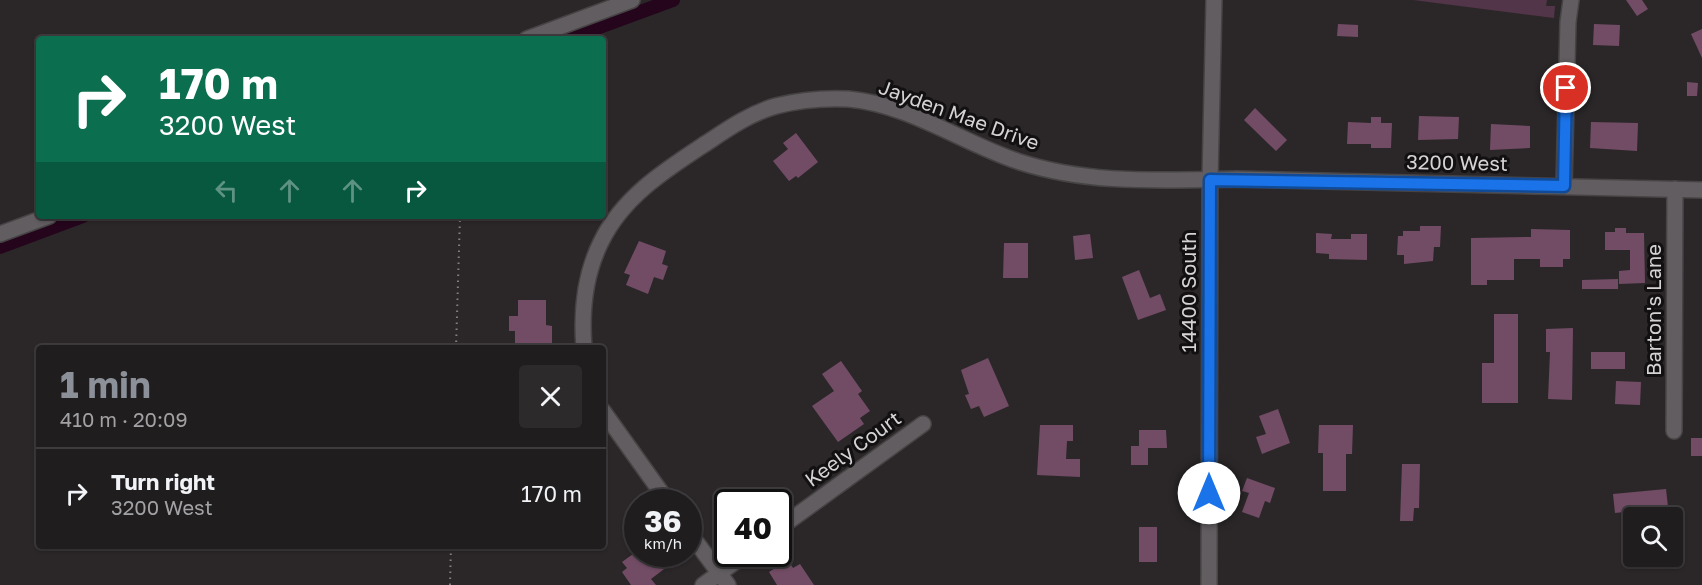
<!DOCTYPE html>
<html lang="en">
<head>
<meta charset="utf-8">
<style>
  body { margin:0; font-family:"Golos Text",sans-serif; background:#2d2a2c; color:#f1f3f6; height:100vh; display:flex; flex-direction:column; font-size:22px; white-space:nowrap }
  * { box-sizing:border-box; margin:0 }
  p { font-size:20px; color:#a2a2a4 }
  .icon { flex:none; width:33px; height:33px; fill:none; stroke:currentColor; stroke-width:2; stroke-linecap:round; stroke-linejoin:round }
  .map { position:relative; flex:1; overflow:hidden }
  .drawer { position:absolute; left:36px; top:345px; width:570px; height:204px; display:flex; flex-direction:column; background:#201d1f; border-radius:6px; box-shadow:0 2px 4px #0004,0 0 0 2px #3d3b3d }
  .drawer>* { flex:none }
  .guide { position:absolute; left:36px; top:36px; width:570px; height:183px; border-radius:6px; box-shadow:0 2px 4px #0004,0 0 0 2px #3d3b3d; background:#0b6e4f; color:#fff; overflow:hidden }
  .buttons { position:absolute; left:1623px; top:507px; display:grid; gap:12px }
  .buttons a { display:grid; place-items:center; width:60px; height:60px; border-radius:6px; background:#201d1f; box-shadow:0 2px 4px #0004,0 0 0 2px #3d3b3d; font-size:30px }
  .speed { position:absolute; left:624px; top:489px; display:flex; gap:12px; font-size:30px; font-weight:700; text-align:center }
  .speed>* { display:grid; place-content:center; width:78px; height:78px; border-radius:50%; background:#201d1f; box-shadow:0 2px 4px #0004,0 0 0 2px #3d3b3d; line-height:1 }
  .speed small { font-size:15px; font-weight:400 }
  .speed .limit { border:3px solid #111; border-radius:9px; background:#fff; color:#111 }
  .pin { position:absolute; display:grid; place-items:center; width:51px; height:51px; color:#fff; margin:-26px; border:3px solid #fff; border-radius:50%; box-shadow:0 2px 6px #0007 }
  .me { position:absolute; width:66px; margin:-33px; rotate:0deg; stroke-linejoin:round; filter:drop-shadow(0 0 4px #0008) }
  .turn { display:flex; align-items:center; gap:21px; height:126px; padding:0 24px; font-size:27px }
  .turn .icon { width:78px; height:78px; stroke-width:2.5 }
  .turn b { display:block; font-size:42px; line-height:51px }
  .lanes { display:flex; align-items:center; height:57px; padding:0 24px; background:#0003; justify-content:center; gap:30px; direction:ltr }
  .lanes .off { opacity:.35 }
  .round { display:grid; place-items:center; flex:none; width:63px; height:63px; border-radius:6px; background:#2d2a2c }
  .head { display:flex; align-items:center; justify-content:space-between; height:102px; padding:0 24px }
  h1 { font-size:36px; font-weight:700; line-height:45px; color:#8c9099 }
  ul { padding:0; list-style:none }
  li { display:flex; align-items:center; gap:18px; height:90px; padding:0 24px; border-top:2px solid #3d3b3d }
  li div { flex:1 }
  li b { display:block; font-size:22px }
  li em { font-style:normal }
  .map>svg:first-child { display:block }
  .green { fill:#523548 }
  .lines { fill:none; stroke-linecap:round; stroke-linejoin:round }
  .canal { stroke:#24051c; stroke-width:14 }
  .building { fill:#724c65 }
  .minor-casing { stroke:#464345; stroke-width:18 }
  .path { stroke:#848082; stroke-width:2; stroke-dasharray:1.5 4.5; stroke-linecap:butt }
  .minor { stroke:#615d60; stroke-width:15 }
  .route-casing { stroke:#114b97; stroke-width:15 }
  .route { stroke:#1a73e8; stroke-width:10 }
  .labels { text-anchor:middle; stroke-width:6; stroke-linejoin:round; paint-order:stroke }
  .street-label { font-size:20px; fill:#d6d3d5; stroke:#121011 }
</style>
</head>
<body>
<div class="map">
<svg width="1702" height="585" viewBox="0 0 1702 585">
  <rect width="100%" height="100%" fill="#2b2729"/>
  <!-- green -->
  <polygon class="green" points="1413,0 1547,0 1546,6 1555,6 1554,18"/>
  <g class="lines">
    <!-- canal -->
    <g class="canal">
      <polyline points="567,39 673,0"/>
      <polyline points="0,247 83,216"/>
    </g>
  </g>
  <!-- building -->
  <g class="building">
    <polygon points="1626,0 1642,0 1648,9 1637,16"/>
    <polygon points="1338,24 1358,25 1358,37 1337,36"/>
    <polygon points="1594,24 1620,25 1619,46 1593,45"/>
    <polygon points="1702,29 1702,58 1691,34"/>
    <polygon points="1687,82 1698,83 1697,96 1687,96"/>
    <polygon points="1255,108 1287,140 1276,151 1244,120"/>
    <polygon points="1419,116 1459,117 1458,139 1418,140"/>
    <polygon points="1371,117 1381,117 1381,123 1392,123 1391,148 1371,148 1371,144 1347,144 1348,122 1371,123"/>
    <polygon points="1591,122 1638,123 1637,151 1590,148"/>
    <polygon points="1491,124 1530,126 1530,148 1490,150"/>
    <polygon points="796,133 818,162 798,178 796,176 789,181 773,161 788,149 783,143"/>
    <polygon points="1420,226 1441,226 1440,247 1434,247 1433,261 1404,264 1404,255 1397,255 1398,236 1403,236 1403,231 1420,231"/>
    <polygon points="1615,228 1626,228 1626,233 1644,233 1645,283 1619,284 1619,271 1630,270 1630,250 1605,250 1605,232 1615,232"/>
    <polygon points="1531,229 1570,230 1570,259 1563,259 1563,267 1540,267 1540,259 1514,259 1514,280 1487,280 1487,285 1471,285 1471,238 1531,237"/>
    <polygon points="1316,233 1332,234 1331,239 1351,239 1351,234 1367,234 1367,260 1329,259 1329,254 1316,253"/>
    <polygon points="1090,234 1093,258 1075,260 1073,236"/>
    <polygon points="639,241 666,251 662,264 668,266 663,280 654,277 648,294 626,285 630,275 624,273"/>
    <polygon points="1004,243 1028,243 1028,278 1003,278"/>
    <polygon points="1139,270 1150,298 1160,294 1166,310 1138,320 1122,277"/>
    <polygon points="1618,279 1618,289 1582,289 1582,280"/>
    <polygon points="518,300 546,300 546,325 552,326 552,348 515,348 515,331 509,331 509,316 518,316"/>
    <polygon points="1494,314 1518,314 1518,403 1482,403 1482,363 1494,363"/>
    <polygon points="1573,328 1572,400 1548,399 1550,352 1546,352 1546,329"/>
    <rect x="1591" y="352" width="34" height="17"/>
    <polygon points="988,358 1009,406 984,417 979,406 971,409 965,395 969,394 961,370"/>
    <polygon points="841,361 862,391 858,394 870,411 860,418 864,424 838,442 812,406 834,391 822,374"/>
    <polygon points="1616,381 1641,382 1640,405 1615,404"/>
    <polygon points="1278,409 1290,443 1262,454 1256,437 1266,434 1259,416"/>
    <polygon points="1040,425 1073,425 1073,441 1067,441 1066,459 1080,459 1080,477 1037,475"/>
    <polygon points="1319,425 1353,425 1352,454 1346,454 1346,491 1323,491 1323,453 1318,453"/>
    <polygon points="1139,430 1166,430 1167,448 1148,448 1148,465 1131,465 1131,446 1139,446"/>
    <rect x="1691" y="438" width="11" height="18"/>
    <polygon points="1402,464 1420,464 1419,508 1414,508 1413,521 1400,521"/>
    <polygon points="1247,478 1275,488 1270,503 1265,501 1259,518 1242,512 1249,493 1242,491"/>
    <polygon points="1666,489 1668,507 1615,513 1613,494"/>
    <rect x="1139" y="527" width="18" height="35"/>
    <polygon points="633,554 659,554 668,566 651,579 656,585 631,585 622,572 627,568 622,562"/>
    <polygon points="788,560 793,568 800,564 814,585 777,585 769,572"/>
  </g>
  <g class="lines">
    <!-- minor casing -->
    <g class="minor-casing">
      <g id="minor">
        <polyline points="527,39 632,0"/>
        <polyline points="1564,186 1568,22 1571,0"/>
        <polyline points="0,234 49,216"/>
        <path d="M584,348C581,311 584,276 601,242C623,196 667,169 708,142C729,128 751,113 776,106C799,100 824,98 848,99C908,104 961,142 1017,161C1089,185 1162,180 1237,179L1702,190"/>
        <polyline points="603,411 668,502"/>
        <polyline points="1674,431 1675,189"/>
        <polyline points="778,529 923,424"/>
        <polyline points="688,531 728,585"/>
        <polyline points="703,585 746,554"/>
        <polyline points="1209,585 1210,180 1214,0"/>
      </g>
    </g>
    <!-- path -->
    <g class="path">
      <polyline points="456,348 460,216"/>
      <polyline points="450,585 451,546"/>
    </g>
    <!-- minor -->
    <use href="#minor" class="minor"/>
  </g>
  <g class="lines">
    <!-- route casing -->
    <g class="route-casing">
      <polyline id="route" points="1209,493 1210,180 1564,186 1566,88"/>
    </g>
    <!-- route -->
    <use href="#route" class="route"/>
  </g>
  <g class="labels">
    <!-- street labels -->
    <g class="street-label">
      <text transform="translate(959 115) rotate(20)" y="7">Jayden Mae Drive</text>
      <text transform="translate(1457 163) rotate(1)" y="7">3200 West</text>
      <text transform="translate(1189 292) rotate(-90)" y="7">14400 South</text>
      <text transform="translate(1654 310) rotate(-90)" y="7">Barton's Lane</text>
      <text transform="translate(853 449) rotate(-36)" y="7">Keely Court</text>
    </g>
  </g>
</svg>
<div class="buttons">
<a><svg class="icon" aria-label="search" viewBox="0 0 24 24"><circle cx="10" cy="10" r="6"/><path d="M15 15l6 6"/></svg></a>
</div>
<div class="speed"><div>36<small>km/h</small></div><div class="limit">40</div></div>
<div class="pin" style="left:1566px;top:88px;background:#d93025"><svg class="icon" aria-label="arrive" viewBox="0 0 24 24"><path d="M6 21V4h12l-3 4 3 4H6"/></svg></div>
<svg class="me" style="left:1209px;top:493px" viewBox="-20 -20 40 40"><circle r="19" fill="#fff"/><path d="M0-13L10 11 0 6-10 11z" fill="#1a73e8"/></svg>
<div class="guide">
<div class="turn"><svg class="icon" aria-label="right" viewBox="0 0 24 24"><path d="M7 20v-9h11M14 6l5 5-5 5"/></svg><div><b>170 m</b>3200 West</div></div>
<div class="lanes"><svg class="icon off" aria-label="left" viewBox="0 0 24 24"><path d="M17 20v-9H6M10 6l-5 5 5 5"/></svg><svg class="icon off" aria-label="ahead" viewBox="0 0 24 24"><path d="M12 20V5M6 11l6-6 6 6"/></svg><svg class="icon off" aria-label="ahead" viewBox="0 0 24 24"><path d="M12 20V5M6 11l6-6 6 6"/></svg><svg class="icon" aria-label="right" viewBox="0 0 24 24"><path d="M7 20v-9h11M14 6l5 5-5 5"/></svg></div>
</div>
<section class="drawer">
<div class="head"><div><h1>1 min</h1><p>410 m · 20:09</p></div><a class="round"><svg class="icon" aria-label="close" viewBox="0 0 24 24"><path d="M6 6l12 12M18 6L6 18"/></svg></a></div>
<ul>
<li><svg class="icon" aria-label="right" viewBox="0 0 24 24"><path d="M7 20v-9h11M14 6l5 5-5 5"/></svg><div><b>Turn right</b><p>3200 West</p></div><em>170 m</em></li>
</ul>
</section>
</div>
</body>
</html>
